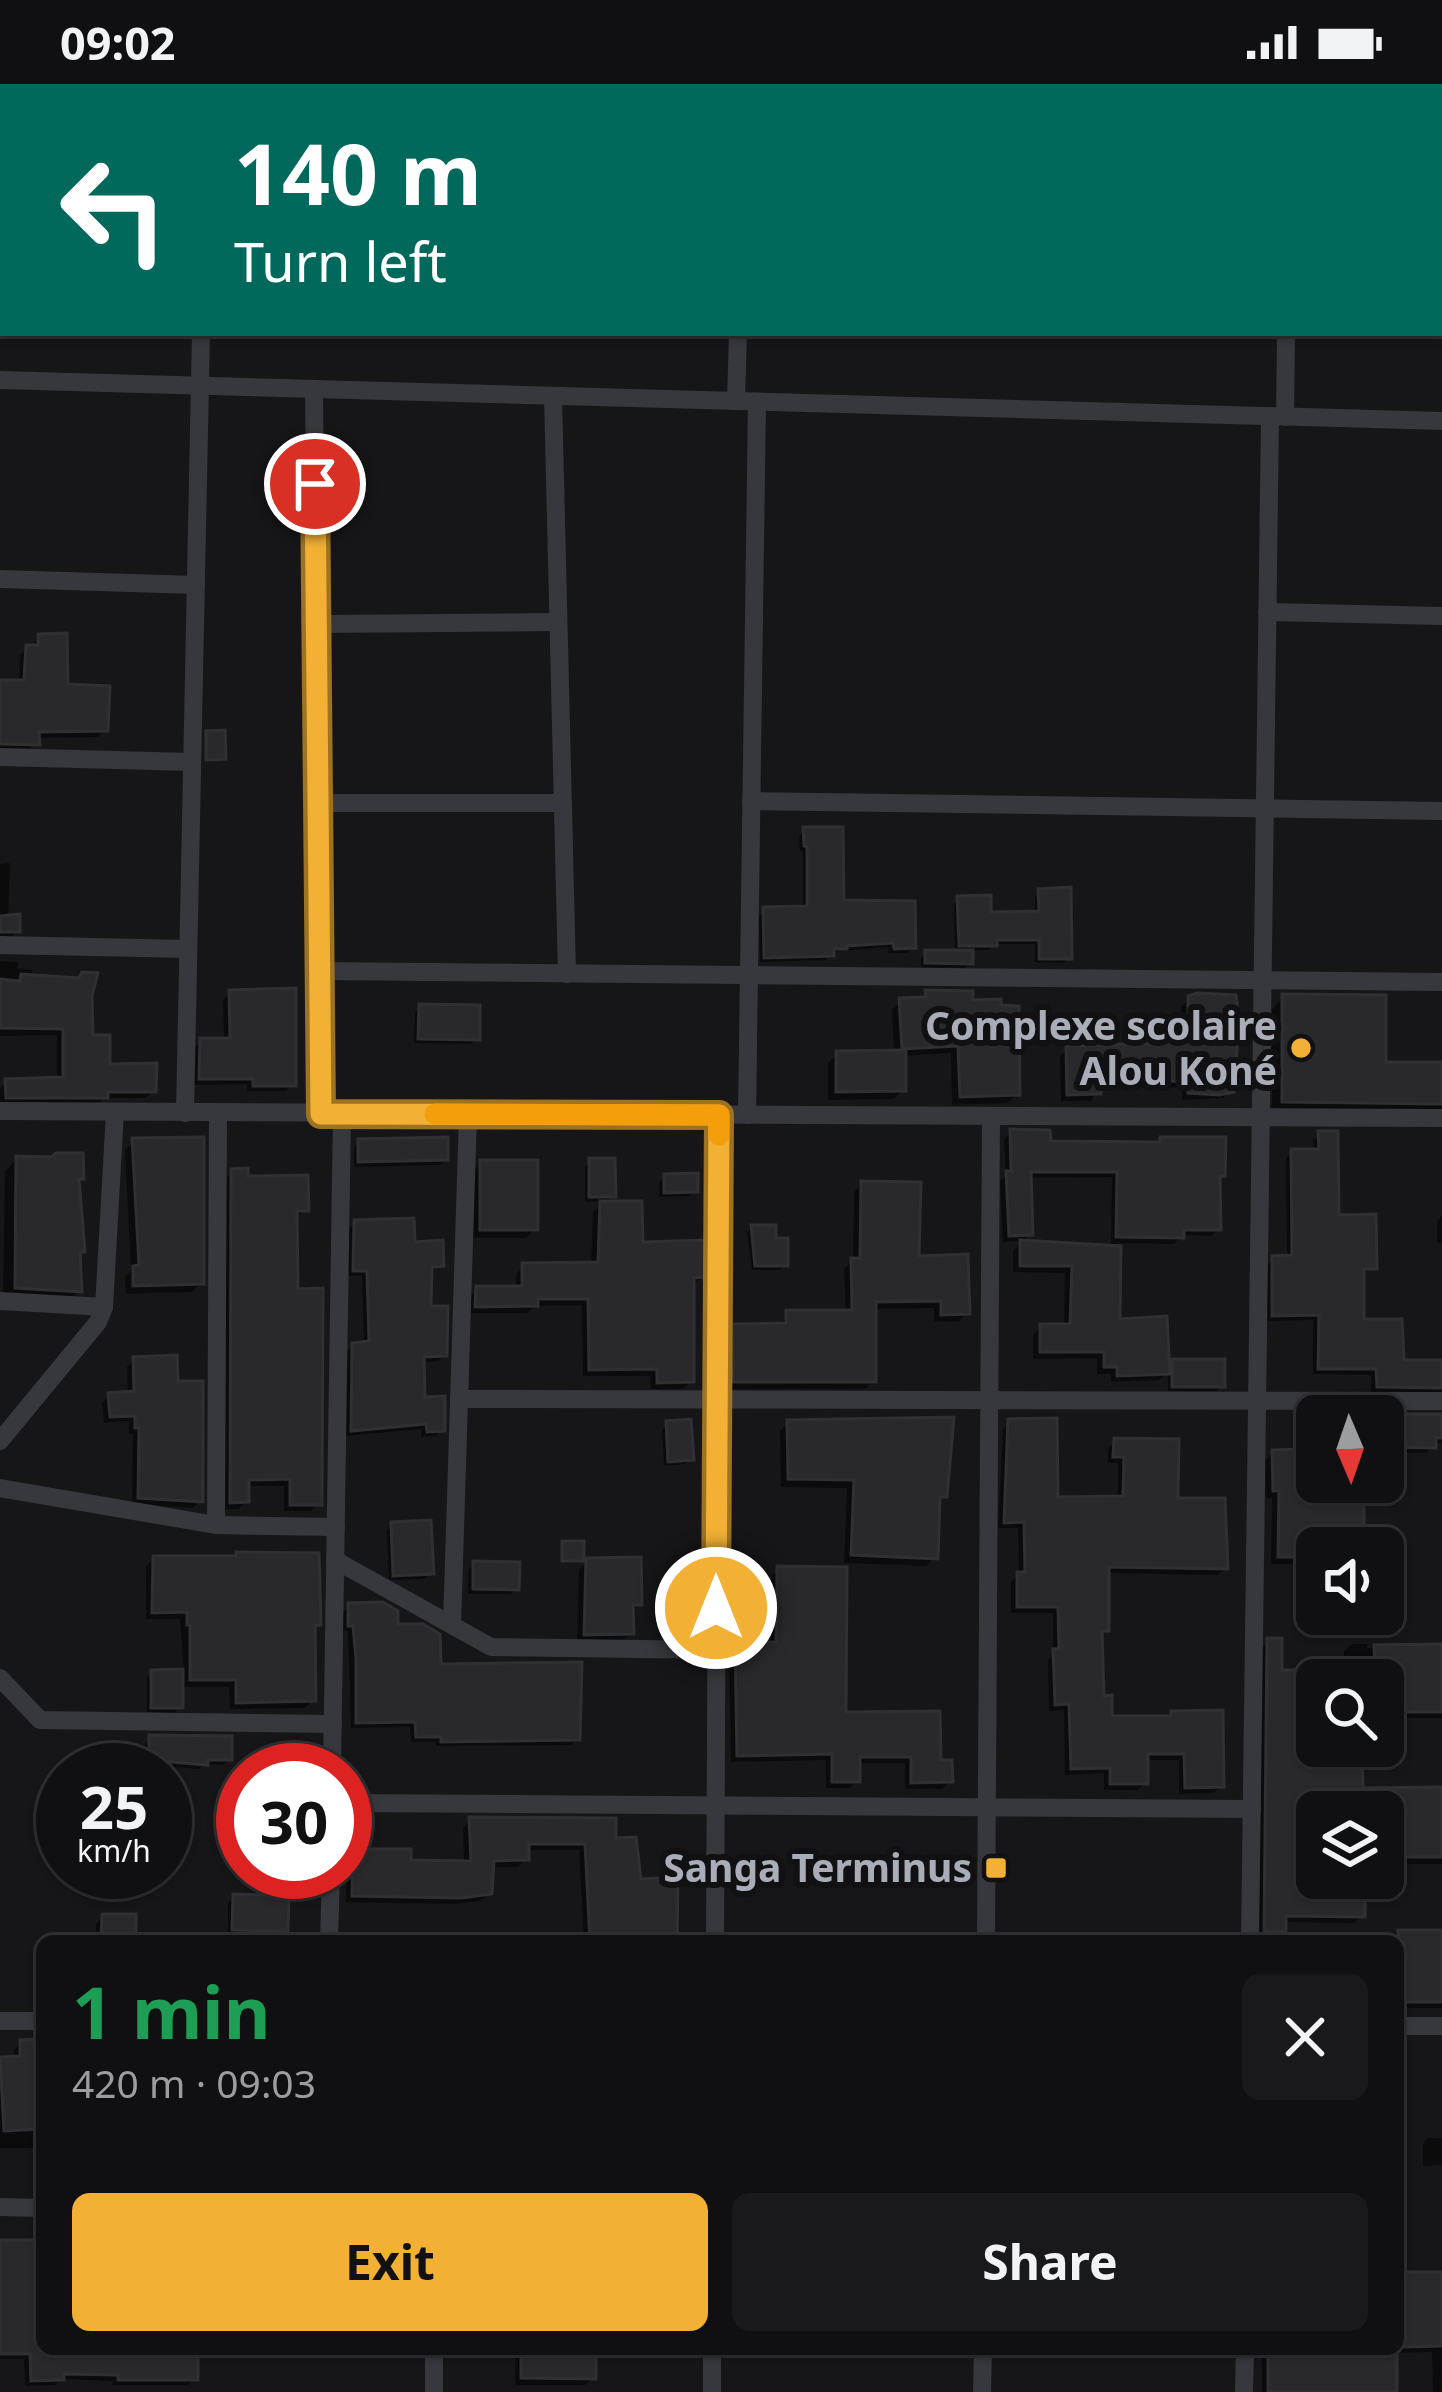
<!DOCTYPE html>
<html lang="en">
<head>
<meta charset="utf-8">
<style>
  body { margin:0; font-family:"Noto Sans",sans-serif; background:#19191b; color:#f1f3f6; height:100vh; display:flex; flex-direction:column; font-size:45px; white-space:nowrap }
  * { box-sizing:border-box; margin:0 }
  p { font-size:39px; color:#9c9d9f }
  .icon { flex:none; width:66px; height:66px; fill:none; stroke:currentColor; stroke-width:2; stroke-linecap:round; stroke-linejoin:round }
  .map { position:relative; flex:1; overflow:hidden }
  .drawer { position:absolute; left:36px; top:1851px; width:1368px; height:420px; display:flex; flex-direction:column; background:#101012; border-radius:18px; box-shadow:0 3px 9px #0004,0 0 0 3px #303032 }
  .drawer>* { flex:none }
  .hud { position:absolute; left:0px; top:0px; width:1443px; height:252px; box-shadow:0 3px 9px #0004,0 0 0 3px #303032; background:#00695c; color:#fff; overflow:hidden }
  .needle { width:78px; rotate:178deg }
  .fabs { position:absolute; left:1296px; top:1311px; display:grid; gap:24px }
  .fabs a { display:grid; place-items:center; width:108px; height:108px; border-radius:18px; background:#101012; box-shadow:0 3px 9px #0004,0 0 0 3px #303032; font-size:60px }
  .speed { position:absolute; left:36px; top:1659px; display:flex; gap:24px; font-size:60px; font-weight:700; text-align:center }
  .speed>* { display:grid; place-content:center; width:156px; height:156px; border-radius:50%; background:#101012; box-shadow:0 3px 9px #0004,0 0 0 3px #303032; line-height:1 }
  .speed small { font-size:30px; font-weight:400 }
  .speed .limit { border:18px solid #d22; background:#fff; color:#111 }
  .pin { position:absolute; display:grid; place-items:center; width:102px; height:102px; color:#fff; margin:-51px; border:6px solid #fff; border-radius:50%; box-shadow:0 3px 12px #0007 }
  .me { position:absolute; width:132px; margin:-66px; rotate:0deg; stroke-linejoin:round; filter:drop-shadow(0 0 9px #0008) }
  .turn { display:flex; align-items:center; gap:42px; height:252px; padding:0 36px; font-size:54px }
  .turn .icon { width:156px; height:156px; stroke-width:2.5 }
  .turn b { display:block; font-size:84px; line-height:102px }
  .round { display:grid; place-items:center; flex:none; width:126px; height:126px; border-radius:18px; background:#19191b }
  .head { display:flex; align-items:center; justify-content:space-between; height:204px; padding:0 36px }
  h1 { font-size:72px; font-weight:700; line-height:90px; color:#1e9e55 }
  .action { display:flex; gap:24px; margin-top:auto; padding:24px 36px }
  .action a { flex:1; height:138px; border-radius:18px; background:#f2b134; color:#111; font-size:48px; font-weight:700; line-height:138px; text-align:center }
  .action a+a { background:#19191b; color:#f1f3f6 }
  .status { display:flex; justify-content:space-between; align-items:center; height:84px; padding:0 60px; background:#101012; direction:ltr }
  .status svg { height:33px; fill:currentColor }
  .map>svg:first-child { display:block }
  .shadow { fill:#0007; fill-rule:evenodd }
  .building { fill:#29292c; stroke:#303034; stroke-width:3 }
  .lines { fill:none; stroke-linecap:round; stroke-linejoin:round }
  .street { stroke:#37383d; stroke-width:18 }
  .route-casing { stroke:#9d7322; stroke-width:30 }
  .route { stroke:#f2b134; stroke-width:21 }
  .slow { stroke:#f59e0b; stroke-width:21 }
  .poi-dot { fill:#f2b134; stroke:#111113; stroke-width:4.5 }
  .labels { text-anchor:middle; stroke-width:12; stroke-linejoin:round; paint-order:stroke }
  .poi-label { font-size:39px; font-weight:bold; fill:#a8adb8; stroke:#111113; text-anchor:end }
</style>
</head>
<body>
<div class="status"><b>09:02</b><svg viewBox="0 0 49 12"><path d="M0 12V9h3v3zM5 12V6h3v6zM10 12V3h3v9zM15 12V0h3v12zM26 1h20v11H26zM47 4h2v5h-2z"/></svg></div>
<div class="map">
<svg width="1442" height="2308" viewBox="0 0 1442 2308">
  <rect width="100%" height="100%" fill="#161618"/>
  <!-- shadow -->
  <g class="shadow">
    <polygon points="40,553 65,603 105,645 98,653 37,654 29,667 0,667 0,598 19,599 20,571"/>
    <polygon points="804,746 841,819 913,863 907,869 889,869 888,863 831,868 826,876 760,878 759,832 765,826 803,825 803,767 800,767 799,752"/>
    <polygon points="10,779 8,834 17,847 10,854 0,855 0,780"/>
    <polygon points="1040,808 1069,874 1064,879 1035,878 1035,860 995,860 989,866 970,866 970,879 965,884 921,883 921,874 926,869 955,869 954,820 959,815 988,831 1035,830 1035,813"/>
    <polygon points="0,877 18,878 18,885 32,886 32,894 89,911 90,954 107,983 153,1007 146,1014 104,1014 98,1020 0,1019 0,1005 7,998 57,997 57,951 0,952"/>
    <polygon points="230,909 293,1000 286,1007 247,1007 247,1000 193,1001 194,965 201,957 224,957 223,916"/>
    <polygon points="927,909 1017,1010 1008,1019 952,1021 951,969 903,972 903,1006 894,1015 828,1016 828,979 837,970 894,969 892,926 901,917 920,916"/>
    <polygon points="1284,913 1383,980 1442,981 1442,1030 1272,1028 1272,925"/>
    <polygon points="1189,915 1231,1006 1223,1014 1182,1016 1182,1003 1098,1004 1091,1017 1061,1017 1060,972 1068,965 1181,961 1181,923"/>
    <polygon points="420,923 477,955 471,960 414,959 415,928"/>
    <path d="M1011,1048L1048,1060L1156,1061L1161,1056L1222,1091L1217,1096L1218,1145L1212,1152L1182,1151L1174,1160L1118,1159L1117,1238L1167,1284L1174,1278L1222,1302L1217,1307H1168V1288L1159,1296L1111,1298V1290H1097V1274L1033,1275V1251L1041,1243H1064L1065,1189L1013,1188V1167L1023,1157L1003,1158L1000,1097L1006,1092L1004,1055ZM1112,1093L1111,1164L1021,1159L1030,1150L1029,1094Z"/>
    <polygon points="1320,1050 1336,1134 1374,1183 1361,1190 1363,1240 1401,1279 1442,1279 1442,1315 1371,1309 1371,1291 1313,1290 1313,1236 1266,1237 1267,1181 1274,1175 1287,1174 1286,1074 1292,1068 1314,1068 1313,1056"/>
    <polygon points="134,1057 201,1199 192,1208 126,1210 125,1193 131,1187 125,1066"/>
    <polygon points="359,1058 445,1075 440,1081 354,1083 354,1063"/>
    <polygon points="17,1075 81,1094 76,1098 79,1207 66,1220 3,1216 5,1087"/>
    <polygon points="590,1077 613,1112 605,1120 640,1161 702,1192 694,1200 691,1297 684,1305 651,1305 650,1292 583,1292 582,1221 535,1222 527,1229 469,1229 470,1213 477,1205 516,1205 516,1190 524,1182 591,1181 593,1128 604,1117 585,1118 585,1083"/>
    <polygon points="481,1079 535,1145 526,1154 472,1154 472,1089"/>
    <polygon points="233,1088 306,1126 294,1133 295,1208 319,1420 311,1427 284,1427 284,1402 246,1402 246,1417 239,1425 223,1425 225,1095"/>
    <polygon points="665,1093 695,1107 689,1112 659,1113 659,1098"/>
    <polygon points="862,1100 916,1175 967,1229 959,1237 934,1238 934,1224 873,1225 873,1297 865,1305 726,1305 725,1250 733,1242 780,1242 788,1229 846,1229 844,1185 853,1176 854,1108"/>
    <polygon points="1442,1132 1442,1159 1437,1159 1437,1137"/>
    <polygon points="355,1139 412,1161 441,1181 429,1188 428,1226 444,1271 438,1277 421,1278 423,1316 442,1346 435,1352 421,1353 421,1345 346,1352 347,1268 353,1262 364,1261 362,1192 348,1192 349,1145"/>
    <polygon points="752,1144 773,1157 785,1181 780,1186 752,1186 747,1148"/>
    <polygon points="134,1276 175,1300 200,1417 193,1424 132,1420 133,1350 129,1350 129,1337 104,1339 102,1319 109,1312 128,1311 127,1283"/>
    <polygon points="1383,1333 1442,1333 1442,1359 1433,1359 1427,1369 1383,1369"/>
    <polygon points="1010,1338 1055,1416 1118,1415 1118,1379 1108,1379 1108,1364 1115,1357 1175,1417 1225,1484 1218,1491 1106,1489 1106,1545 1099,1552 1101,1615 1109,1635 1167,1635 1172,1630 1221,1702 1214,1709 1179,1710 1179,1676 1145,1676 1145,1699 1138,1706 1104,1706 1104,1689 1065,1691 1064,1626 1049,1627 1048,1575 1053,1570 1053,1529 1011,1529 1011,1498 1019,1489 1018,1444 998,1444 1003,1345"/>
    <polygon points="788,1339 944,1412 937,1419 935,1473 926,1482 844,1479 847,1404 781,1403 780,1347"/>
    <polygon points="668,1340 691,1375 685,1380 664,1382 662,1346"/>
    <polygon points="1273,1369 1306,1420 1361,1464 1317,1464 1317,1480 1271,1480 1272,1414 1266,1414 1265,1377"/>
    <polygon points="392,1441 431,1489 425,1495 389,1496 387,1447"/>
    <polygon points="154,1475 318,1540 312,1545 313,1616 305,1624 230,1625 229,1603 180,1603 180,1623 175,1629 147,1628 147,1594 152,1589 184,1588 180,1535 146,1535 146,1482"/>
    <polygon points="587,1477 639,1520 630,1529 631,1549 622,1557 577,1558 579,1486"/>
    <polygon points="474,1480 516,1504 511,1510 468,1510 468,1486"/>
    <polygon points="778,1485 843,1631 938,1679 950,1697 942,1705 905,1705 905,1679 857,1679 857,1696 850,1704 826,1704 826,1676 731,1678 729,1569 736,1561 770,1561 771,1493"/>
    <polygon points="349,1522 395,1543 438,1583 577,1655 571,1661 436,1662 436,1658 411,1658 410,1643 351,1644 348,1547 343,1547 343,1528"/>
    <polygon points="1269,1557 1279,1589 1344,1589 1344,1567 1352,1560 1367,1560 1367,1564 1442,1563 1442,1634 1383,1634 1383,1596 1317,1596 1317,1662 1361,1662 1360,1707 1442,1703 1442,1780 1383,1780 1383,1728 1317,1728 1317,1794 1363,1794 1362,1831 1355,1839 1283,1838 1284,1857 1257,1857 1261,1565"/>
    <polygon points="150,1654 229,1675 223,1681 204,1680 199,1685 144,1681 145,1660"/>
    <polygon points="470,1736 613,1757 674,1857 584,1857 579,1766 526,1766 526,1775 518,1783 490,1783 489,1809 481,1817 452,1820 346,1818 347,1775 354,1768 408,1779 464,1780 463,1744"/>
    <polygon points="234,1813 285,1846 280,1852 229,1850 229,1857 96,1857 96,1840 103,1833 133,1850 228,1851 228,1819"/>
    <polygon points="1372,1849 1442,1849 1442,1924 1398,1924 1398,1857 1364,1857"/>
    <polygon points="42,1958 42,2064 0,2064 0,1976 14,1975 14,1966 21,1959"/>
    <polygon points="1428,2054 1442,2054 1442,2081 1423,2082 1423,2060"/>
    <polygon points="0,2159 42,2159 42,2265 195,2265 195,2294 189,2301 113,2301 113,2297 61,2295 55,2301 25,2302 24,2275 0,2275"/>
    <polygon points="1398,2191 1442,2191 1442,2308 1433,2308 1432,2268 1394,2269 1394,2308 1262,2308 1262,2268 1251,2265 1398,2265"/>
    <polygon points="516,2265 593,2265 593,2294 585,2301 515,2301"/>
    <polygon points="991,2265 1098,2265 991,2268"/>
  </g>
  <!-- building -->
  <g class="building">
    <polygon points="67,549 68,600 110,602 108,647 39,648 40,661 0,660 0,596 24,596 26,561 38,561 38,550"/>
    <polygon points="225,646 226,675 206,676 206,647"/>
    <polygon points="803,743 843,743 844,816 915,817 916,864 894,865 893,859 847,862 847,865 834,865 834,872 764,874 763,823 807,822 807,763 804,762"/>
    <polygon points="1071,803 1072,875 1039,875 1039,856 997,856 997,862 959,862 957,812 991,811 991,828 1039,827 1038,805"/>
    <polygon points="20,830 20,848 0,848 0,832"/>
    <polygon points="925,866 973,866 973,880 925,879"/>
    <polygon points="82,888 98,889 92,912 93,951 110,951 110,980 157,979 156,1008 108,1008 108,1014 6,1014 5,995 63,993 63,945 0,944 0,895 20,897 21,890 79,894"/>
    <polygon points="296,904 296,1002 253,1002 253,995 199,995 200,954 230,954 229,906"/>
    <polygon points="925,906 973,907 973,916 1001,915 1001,921 1019,922 1020,1011 960,1013 958,962 902,965 899,914 926,913"/>
    <polygon points="1197,909 1236,911 1239,936 1234,1008 1220,1011 1188,1009 1188,997 1101,998 1101,1010 1067,1011 1066,962 1188,958 1188,912"/>
    <polygon points="1282,910 1386,911 1386,978 1442,978 1442,1020 1282,1018"/>
    <polygon points="419,920 480,921 480,956 418,955"/>
    <polygon points="906,966 906,1007 836,1008 836,967"/>
    <polygon points="1010,1045 1050,1046 1051,1057 1160,1058 1160,1053 1226,1053 1225,1092 1220,1092 1221,1146 1184,1146 1184,1154 1116,1153 1117,1088 1031,1088 1033,1151 1009,1152 1006,1087 1011,1087"/>
    <polygon points="1318,1047 1338,1047 1339,1131 1376,1130 1377,1185 1364,1185 1364,1235 1402,1235 1404,1276 1442,1276 1442,1304 1377,1303 1376,1285 1318,1285 1319,1231 1272,1232 1272,1172 1292,1171 1291,1065 1319,1065"/>
    <polygon points="204,1053 204,1200 133,1202 133,1182 139,1181 132,1054"/>
    <polygon points="448,1053 448,1076 358,1078 358,1055"/>
    <polygon points="56,1069 83,1069 84,1095 79,1095 85,1168 80,1168 82,1208 15,1204 16,1072 52,1073"/>
    <polygon points="589,1074 615,1074 616,1113 589,1113"/>
    <rect x="480" y="1076" width="58" height="70"/>
    <polygon points="248,1084 248,1092 308,1091 309,1127 297,1127 298,1205 323,1204 322,1421 290,1421 290,1395 249,1396 249,1418 230,1419 231,1085"/>
    <polygon points="698,1089 698,1108 664,1109 664,1090"/>
    <polygon points="861,1097 921,1098 919,1172 968,1170 970,1230 941,1231 941,1217 876,1218 876,1298 733,1298 732,1240 786,1239 786,1226 852,1226 851,1174 860,1174"/>
    <polygon points="600,1117 642,1117 643,1158 705,1156 705,1193 694,1194 694,1298 657,1299 657,1285 589,1286 588,1215 538,1215 538,1222 475,1223 476,1202 522,1202 522,1179 598,1178"/>
    <polygon points="414,1134 415,1158 443,1156 444,1182 432,1183 431,1222 448,1222 447,1272 424,1273 425,1313 445,1312 445,1347 427,1348 426,1340 351,1347 352,1259 369,1257 367,1187 353,1187 354,1136"/>
    <polygon points="751,1141 776,1141 776,1154 788,1154 788,1182 755,1182"/>
    <polygon points="1020,1156 1121,1162 1120,1235 1167,1232 1170,1290 1117,1292 1117,1283 1104,1283 1104,1268 1040,1268 1040,1240 1070,1240 1072,1182 1020,1182"/>
    <polygon points="177,1271 178,1297 203,1297 203,1418 138,1414 139,1344 135,1344 135,1332 110,1333 108,1309 134,1307 133,1273"/>
    <rect x="1172" y="1275" width="53" height="28"/>
    <polygon points="1383,1330 1442,1330 1442,1354 1436,1354 1436,1364 1383,1363"/>
    <polygon points="954,1333 947,1413 940,1413 938,1475 851,1471 854,1396 788,1395 787,1336"/>
    <polygon points="1057,1334 1058,1413 1123,1412 1124,1373 1113,1373 1114,1354 1179,1355 1178,1414 1225,1414 1228,1485 1109,1483 1109,1547 1102,1547 1104,1612 1112,1611 1112,1632 1171,1632 1171,1627 1223,1626 1224,1703 1185,1704 1184,1670 1148,1670 1148,1700 1110,1700 1110,1684 1071,1685 1069,1620 1055,1621 1053,1565 1059,1565 1058,1523 1017,1523 1017,1488 1025,1488 1024,1438 1004,1439 1008,1335"/>
    <polygon points="691,1335 694,1376 668,1378 666,1337"/>
    <polygon points="1307,1365 1309,1417 1364,1417 1364,1464 1317,1464 1317,1473 1278,1473 1279,1407 1273,1407 1272,1366"/>
    <polygon points="431,1436 434,1490 393,1492 391,1438"/>
    <rect x="562" y="1457" width="22" height="20"/>
    <polygon points="236,1468 319,1469 321,1541 315,1541 316,1617 236,1619 236,1596 190,1596 190,1541 187,1541 187,1528 152,1529 153,1472 236,1472"/>
    <polygon points="641,1473 642,1521 633,1521 634,1550 584,1551 586,1474"/>
    <polygon points="473,1477 520,1478 519,1506 473,1505"/>
    <polygon points="777,1482 847,1483 846,1628 940,1627 941,1676 952,1676 953,1698 911,1699 911,1673 860,1673 860,1698 832,1698 832,1670 737,1672 735,1558 776,1558"/>
    <polygon points="383,1518 398,1527 398,1540 423,1540 440,1550 441,1580 582,1578 580,1656 441,1658 441,1653 416,1653 415,1638 356,1639 356,1575 353,1542 348,1542 348,1519"/>
    <polygon points="1267,1554 1282,1554 1282,1586 1317,1586 1317,1670 1362,1670 1363,1704 1442,1703 1442,1773 1383,1773 1383,1728 1310,1728 1309,1773 1317,1773 1317,1794 1366,1794 1365,1833 1286,1832 1286,1847 1264,1847"/>
    <polygon points="1442,1560 1442,1628 1383,1628 1383,1590 1375,1591 1374,1561"/>
    <polygon points="183,1585 183,1624 151,1624 151,1586"/>
    <polygon points="149,1651 232,1652 232,1676 208,1676 208,1681 149,1676"/>
    <polygon points="469,1733 616,1734 616,1754 636,1753 641,1795 678,1793 677,1857 590,1857 585,1760 529,1760 529,1776 494,1777 492,1810 461,1814 352,1812 353,1765 411,1765 411,1776 471,1777"/>
    <polygon points="233,1810 289,1812 288,1847 232,1846"/>
    <polygon points="102,1830 136,1830 136,1857 101,1857"/>
    <rect x="1398" y="1846" width="44" height="72"/>
    <polygon points="42,1955 42,2045 4,2047 0,1973 20,1972 20,1956"/>
    <polygon points="0,2156 42,2156 42,2265 117,2265 117,2270 198,2265 198,2296 118,2296 118,2291 64,2290 64,2296 31,2297 30,2270 0,2270"/>
    <polygon points="1398,2188 1442,2188 1442,2262 1405,2263 1403,2208 1398,2208"/>
    <rect x="1268" y="2265" width="129" height="43"/>
    <polygon points="521,2271 596,2271 596,2295 521,2294"/>
  </g>
  <g class="lines">
    <!-- street -->
    <g class="street">
      <polyline points="206,3 206,0"/>
      <polyline points="746,3 747,0"/>
      <polyline points="1290,3 1290,0"/>
      <polyline points="0,98 3,98"/>
      <polyline points="1440,138 1442,138"/>
      <polyline points="0,296 1442,337"/>
      <polyline points="314,306 321,1030"/>
      <polyline points="553,312 567,890"/>
      <polyline points="736,317 738,249"/>
      <polyline points="1285,333 1286,249"/>
      <polyline points="0,495 196,501"/>
      <polyline points="1267,528 1442,532"/>
      <polyline points="316,540 558,538"/>
      <polyline points="0,673 192,678"/>
      <polyline points="751,717 1442,727"/>
      <polyline points="318,719 563,719"/>
      <polyline points="0,861 188,865"/>
      <polyline points="319,887 1442,898"/>
      <polyline points="0,1027 1442,1034"/>
      <polyline points="185,1029 201,249"/>
      <polyline points="747,1031 757,318"/>
      <polyline points="0,1217 104,1223 115,1028"/>
      <polyline points="459,1315 1442,1317"/>
      <polyline points="0,1357 98,1238 104,1223"/>
      <polyline points="0,1404 216,1441 336,1443"/>
      <polyline points="216,1441 218,1029"/>
      <polyline points="335,1476 491,1563 716,1566"/>
      <polyline points="452,1541 468,1030"/>
      <polyline points="0,1594 40,1636 333,1640"/>
      <polyline points="332,1686 342,1030"/>
      <polyline points="345,1719 1252,1725"/>
      <polyline points="329,1857 331,1788"/>
      <polyline points="715,1857 719,1031"/>
      <polyline points="986,1857 991,1033"/>
      <polyline points="1250,1857 1270,332"/>
      <polyline points="0,1937 42,1937"/>
      <polyline points="1398,1942 1442,1942"/>
      <polyline points="0,2123 42,2124"/>
      <polyline points="434,2308 434,2265"/>
      <polyline points="712,2308 712,2265"/>
      <polyline points="982,2308 983,2265"/>
      <polyline points="1244,2308 1245,2265"/>
    </g>
  </g>
  <g class="lines">
    <!-- route casing -->
    <g class="route-casing">
      <polyline id="route" points="315,400 321,1030 719,1031 716,1524"/>
    </g>
    <!-- route -->
    <use href="#route" class="route"/>
    <!-- slow -->
    <polyline class="slow" points="435,1030 719,1031 719,1051"/>
  </g>
  <!-- markers -->
  <g class="poi-dot">
    <circle cx="1301" cy="964" r="12"/>
    <rect x="984" y="1772" width="24" height="24" rx="6"/>
  </g>
  <g class="labels">
    <!-- poi labels -->
    <g class="poi-label">
      <text x="1277" y="956">Complexe scolaire<tspan x="1277" dy="45">Alou Koné</tspan></text>
      <text x="972" y="1798">Sanga Terminus</text>
    </g>
  </g>
</svg>
<div class="fabs">
<a><svg class="needle" viewBox="-14 -14 28 28"><path d="M0-13l5 13h-10z" fill="#e53935"/><path d="M0 13l5-13h-10z" fill="#9c9d9f"/></svg></a>
<a><svg class="icon" aria-label="sound" viewBox="0 0 24 24"><path d="M4 9h4l5-4v14l-5-4H4zM17 9q2 3 0 6"/></svg></a>
<a><svg class="icon" aria-label="search" viewBox="0 0 24 24"><circle cx="10" cy="10" r="6"/><path d="M15 15l6 6"/></svg></a>
<a><svg class="icon" aria-label="layers" viewBox="0 0 24 24"><path d="M12 4l9 5-9 5-9-5zM3 14l9 5 9-5"/></svg></a>
</div>
<div class="speed"><div>25<small>km/h</small></div><div class="limit">30</div></div>
<div class="pin" style="left:315px;top:400px;background:#d93025"><svg class="icon" aria-label="arrive" viewBox="0 0 24 24"><path d="M6 21V4h12l-3 4 3 4H6"/></svg></div>
<svg class="me" style="left:716px;top:1524px" viewBox="-20 -20 40 40"><circle r="17" fill="#f2b134" stroke="#fff" stroke-width="3"/><path d="M0-11L8 9 0 5-8 9z" fill="#fff"/></svg>
<div class="hud">
<div class="turn"><svg class="icon" aria-label="left" viewBox="0 0 24 24"><path d="M17 20v-9H6M10 6l-5 5 5 5"/></svg><div><b>140 m</b>Turn left</div></div>
</div>
<section class="drawer">
<div class="head"><div><h1>1 min</h1><p>420 m · 09:03</p></div><a class="round"><svg class="icon" aria-label="close" viewBox="0 0 24 24"><path d="M6 6l12 12M18 6L6 18"/></svg></a></div>
<div class="action"><a>Exit</a><a>Share</a></div>
</section>
</div>
</body>
</html>
